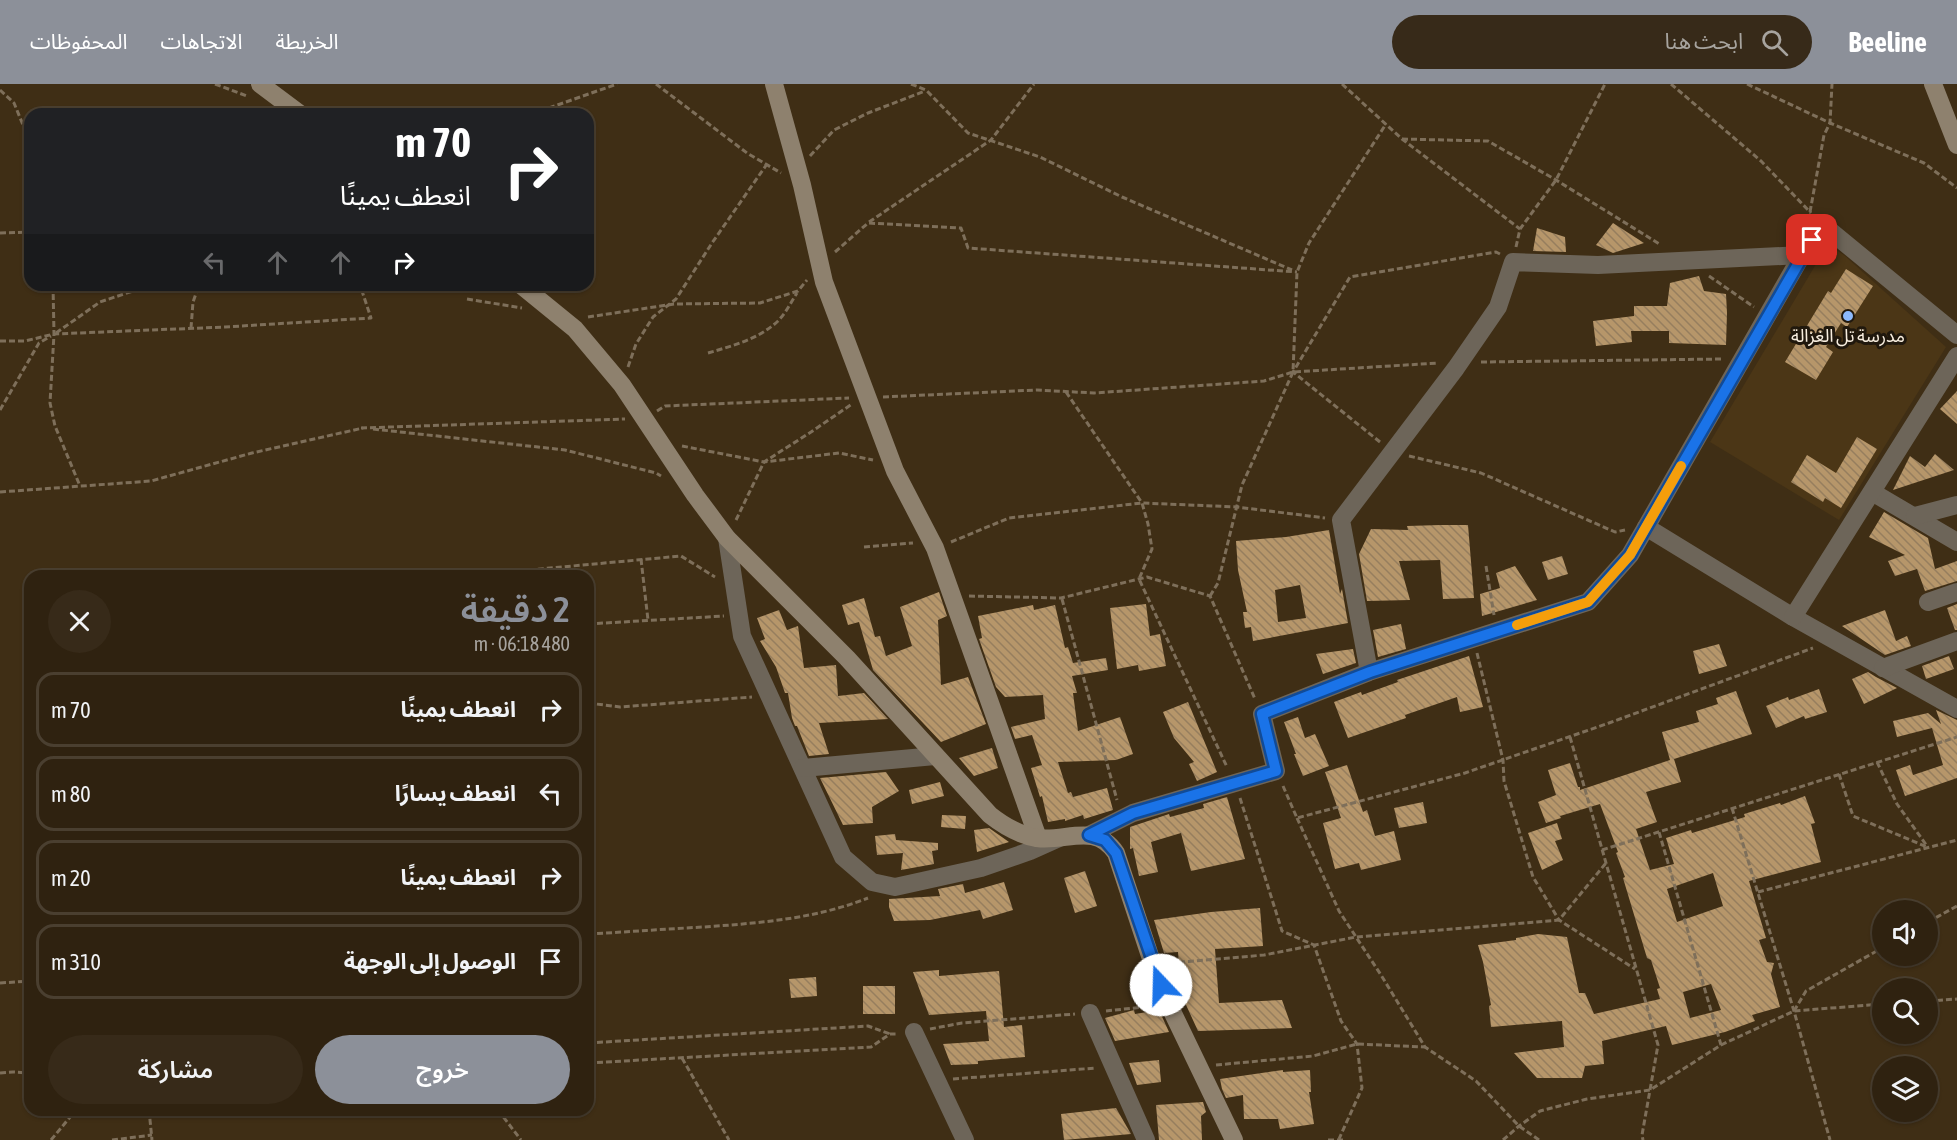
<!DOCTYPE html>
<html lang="ar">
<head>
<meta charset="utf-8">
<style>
  body { margin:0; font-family:"Asap Condensed","Noto Sans Arabic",sans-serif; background:#372a19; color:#f1f3f6; direction:rtl; height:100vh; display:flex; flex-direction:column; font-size:22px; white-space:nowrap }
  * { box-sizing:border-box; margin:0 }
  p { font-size:20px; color:#a7a49f }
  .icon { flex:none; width:33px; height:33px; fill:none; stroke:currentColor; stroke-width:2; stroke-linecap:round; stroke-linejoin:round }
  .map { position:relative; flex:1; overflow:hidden; direction:ltr }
  .sheet { position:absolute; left:24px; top:486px; width:570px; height:546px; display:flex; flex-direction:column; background:#2f2210; border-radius:18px; box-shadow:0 2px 4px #0004,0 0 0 2px #4a3f30; direction:rtl }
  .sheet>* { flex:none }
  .top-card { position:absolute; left:24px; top:24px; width:570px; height:183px; border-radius:18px; box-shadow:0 2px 4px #0004,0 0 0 2px #4a3f30; direction:rtl; background:#202124; color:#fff; overflow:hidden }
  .controls { position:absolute; left:1872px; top:816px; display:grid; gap:12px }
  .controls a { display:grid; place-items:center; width:66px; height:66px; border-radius:50%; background:#2f2210; box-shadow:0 2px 4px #0004,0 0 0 2px #4a3f30; font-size:30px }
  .pin { position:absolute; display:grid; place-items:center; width:51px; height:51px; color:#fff; margin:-26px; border-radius:12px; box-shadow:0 3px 9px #0006 }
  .me { position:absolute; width:66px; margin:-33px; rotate:339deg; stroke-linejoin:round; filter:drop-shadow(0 0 4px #0008) }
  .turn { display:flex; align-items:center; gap:21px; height:126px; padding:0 24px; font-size:27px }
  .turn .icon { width:78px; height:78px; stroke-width:2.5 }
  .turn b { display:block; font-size:42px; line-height:51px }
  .lanes { display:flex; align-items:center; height:57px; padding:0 24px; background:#0003; justify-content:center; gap:30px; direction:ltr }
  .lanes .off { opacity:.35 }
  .round { display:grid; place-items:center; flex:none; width:63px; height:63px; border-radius:32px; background:#372a19 }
  .headline { display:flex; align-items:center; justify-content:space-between; height:102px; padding:0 24px }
  h1 { font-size:36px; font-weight:600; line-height:45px; color:#8c9099 }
  .action { display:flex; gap:12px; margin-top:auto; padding:12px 24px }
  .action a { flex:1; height:69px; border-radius:36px; background:#8c9099; color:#fff; font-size:24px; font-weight:600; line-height:69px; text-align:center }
  .action a+a { background:#372a19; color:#f1f3f6 }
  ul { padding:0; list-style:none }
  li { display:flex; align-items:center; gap:18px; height:75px; margin:0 12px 9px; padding:0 12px; border:3px solid #4a3f30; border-radius:18px }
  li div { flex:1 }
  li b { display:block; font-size:22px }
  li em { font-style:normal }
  header { display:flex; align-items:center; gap:36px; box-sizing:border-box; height:84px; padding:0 30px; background:#8c9099; color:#fff }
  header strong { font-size:28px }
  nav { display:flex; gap:33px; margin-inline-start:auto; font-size:21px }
  .search { width:420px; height:54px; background:#372a19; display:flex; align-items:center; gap:15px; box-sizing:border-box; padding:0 21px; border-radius:33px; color:#a7a49f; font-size:22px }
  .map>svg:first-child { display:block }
  .built { fill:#4b3616 }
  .building { fill:url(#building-back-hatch); fill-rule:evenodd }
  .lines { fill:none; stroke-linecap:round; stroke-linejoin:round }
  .path { stroke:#7e6f5a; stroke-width:3; stroke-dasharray:6 3; stroke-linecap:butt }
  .street { stroke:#6d6559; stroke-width:18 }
  .secondary { stroke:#8e816e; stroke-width:18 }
  .route-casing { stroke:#114b97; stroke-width:15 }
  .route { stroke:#1a73e8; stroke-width:10 }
  .slow { stroke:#f59e0b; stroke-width:10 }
  .poi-dot { fill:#8cb9fc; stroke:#20180d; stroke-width:2 }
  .labels { text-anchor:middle; stroke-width:6; stroke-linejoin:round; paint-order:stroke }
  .poi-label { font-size:18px; fill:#f8eedf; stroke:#20180d }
</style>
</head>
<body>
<header>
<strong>Beeline</strong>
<div class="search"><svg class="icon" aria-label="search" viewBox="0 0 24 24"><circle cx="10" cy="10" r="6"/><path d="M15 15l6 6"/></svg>ابحث هنا</div>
<nav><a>الخريطة</a><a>الاتجاهات</a><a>المحفوظات</a></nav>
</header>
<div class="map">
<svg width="1957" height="1056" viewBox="0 0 1957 1056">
  <defs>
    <pattern id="building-back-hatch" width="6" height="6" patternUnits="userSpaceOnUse" patternTransform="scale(1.5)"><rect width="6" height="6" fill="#b6966a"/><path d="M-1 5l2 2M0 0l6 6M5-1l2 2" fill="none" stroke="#967e5e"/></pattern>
  </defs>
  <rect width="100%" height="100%" fill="#3f2e15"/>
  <!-- built -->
  <polygon class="built" points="1828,160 1845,172 1946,263 1839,436 1710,358"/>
  <!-- building -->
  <g class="building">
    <polygon points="1613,139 1644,159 1613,169 1596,161"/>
    <polygon points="1537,144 1565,153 1566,168 1533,167"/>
    <polygon points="1846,185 1873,202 1847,243 1841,239 1826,263 1833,268 1816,296 1785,278 1828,207 1831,209"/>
    <polygon points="1699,192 1704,207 1726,210 1727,229 1726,261 1669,259 1669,247 1631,247 1632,258 1596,262 1593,237 1634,232 1634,222 1667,222 1670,199"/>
    <polygon points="1957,307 1957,340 1940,325"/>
    <polygon points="1857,353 1877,365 1841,424 1825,414 1823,418 1791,398 1807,371 1836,389"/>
    <polygon points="1935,370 1954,386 1893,406 1910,372 1925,383"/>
    <polygon points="1884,428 1928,454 1935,485 1957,477 1957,497 1925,507 1917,485 1895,492 1888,477 1905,471 1869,453"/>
    <polygon points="1440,441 1468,441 1474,514 1443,515 1440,476 1399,477 1410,516 1367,517 1359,470 1371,445 1408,446 1407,442"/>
    <path d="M1329,446L1340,510L1342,505L1348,539L1253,557L1251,543L1245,544L1243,528H1247L1238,486L1236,457L1286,453ZM1300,501L1306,534L1278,538L1275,506Z"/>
    <polygon points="1562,472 1568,490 1548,496 1542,478"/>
    <polygon points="1515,482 1537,516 1482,532 1480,510 1500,504 1496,489"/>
    <polygon points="939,508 947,532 938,536 941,601 968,593 986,640 941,658 873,586 859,538 848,541 842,521 864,514 875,553 880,552 886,572 912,562 900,523"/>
    <polygon points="1146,520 1150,552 1160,550 1166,582 1139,587 1138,581 1117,585 1110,524"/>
    <polygon points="1957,520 1957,546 1955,546 1947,524"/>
    <polygon points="1033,521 1034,526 1055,521 1065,564 1068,563 1073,579 1106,574 1108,586 1072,592 1077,609 1073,609 1078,647 1120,633 1133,670 1116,676 1058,678 1068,709 1071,708 1073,713 1107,704 1113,726 1084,735 1083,731 1065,737 1065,735 1048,738 1042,712 1040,713 1031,684 1042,681 1032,651 1015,655 1011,643 1045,635 1043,611 1005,613 996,603 979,555 982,554 978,532"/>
    <polygon points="779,526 787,546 798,542 804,584 836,581 838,612 864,609 888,635 819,639 829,670 809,672 797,642 795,642 792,634 788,609 785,609 776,583 760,557 765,555 757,534"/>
    <polygon points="1885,526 1896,557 1907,552 1911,562 1885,571 1842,542"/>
    <polygon points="1401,540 1406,565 1378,573 1373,546"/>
    <polygon points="1719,560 1727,582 1699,590 1693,567"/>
    <polygon points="1353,565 1356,579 1323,590 1316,570"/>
    <polygon points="1469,572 1483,623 1460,628 1457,613 1405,631 1406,634 1348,654 1334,618 1361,608 1362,611 1398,598 1397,596"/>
    <polygon points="1949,572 1954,585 1926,595 1922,582"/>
    <polygon points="1868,588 1876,593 1897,604 1864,620 1852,595"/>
    <polygon points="1819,605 1827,628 1805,635 1804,632 1776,644 1766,622 1788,613 1789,616"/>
    <path d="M1736,607L1752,650L1674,675L1681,698L1646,708L1657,738L1636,745L1650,786L1674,780L1666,754L1691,746L1692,749L1745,733L1744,730L1780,719L1781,721L1805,712L1815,739L1811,740L1821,778L1749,797L1766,854L1759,856L1767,878L1774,879L1771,890L1780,923L1752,931L1755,937L1725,948L1672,961L1666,942L1602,957L1604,980L1585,982L1582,994H1537L1514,969L1564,963L1562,937L1491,943L1489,922L1491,921L1483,878L1478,861L1516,856V854L1538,850L1567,853L1579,909H1585L1594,930L1660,915L1657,905L1660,904L1651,876L1647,874L1623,794L1625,793L1616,769L1618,768L1600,720L1560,732L1561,734L1546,739L1538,718L1556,711L1548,686L1570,679L1578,703H1580V706L1670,676L1662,648L1699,638L1696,627L1718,620L1716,614ZM1713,789L1723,822L1677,838L1667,805ZM1711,900L1721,926L1690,934L1683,908Z"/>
    <polygon points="1188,618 1217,688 1197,697 1189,680 1194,678 1174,654 1163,628"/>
    <polygon points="1936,626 1957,636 1957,694 1905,712 1896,686 1910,681 1913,691 1943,681 1932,644 1897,653 1893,637 1928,629 1941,640"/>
    <polygon points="1298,633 1305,654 1315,650 1329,682 1303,692 1294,670 1296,670 1284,638"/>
    <polygon points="992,664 998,684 974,692 959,674"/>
    <polygon points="1347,681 1363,728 1367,726 1375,752 1394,747 1401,776 1361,786 1359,779 1335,785 1323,739 1341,734 1325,688"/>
    <polygon points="886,688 899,707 872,723 873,739 843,741 820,694"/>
    <polygon points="940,698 944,712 912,720 909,706"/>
    <polygon points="1227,713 1245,775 1191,787 1181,749 1151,758 1158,788 1139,792 1133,764 1130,765 1130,743 1169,730 1170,733 1204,724 1203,720"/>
    <polygon points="1423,718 1427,739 1399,744 1394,724"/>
    <polygon points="942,731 966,732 965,745 941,743"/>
    <polygon points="1557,739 1562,755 1555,757 1563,776 1542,786 1528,749"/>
    <polygon points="989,744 1009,758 977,768 974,746"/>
    <polygon points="895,750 896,756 938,759 938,766 932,767 934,780 901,786 903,769 877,771 875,752"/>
    <polygon points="1085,787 1097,822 1075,829 1064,794"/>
    <polygon points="1004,798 1013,826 983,835 980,826 930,836 894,837 889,823 889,815 940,812 938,805 963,800 965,809"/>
    <polygon points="1260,824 1263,862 1215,865 1219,919 1282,916 1292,944 1198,947 1181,910 1178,868 1164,869 1154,836 1211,828"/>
    <polygon points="939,886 939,892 999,887 1004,943 1022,941 1025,973 978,977 978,980 951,981 943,960 989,957 986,927 929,931 913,888"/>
    <polygon points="816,893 817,912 791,914 789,895"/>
    <rect x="863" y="902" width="32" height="28"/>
    <polygon points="1134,926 1135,930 1159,926 1169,948 1115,957 1105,934"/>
    <polygon points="1159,976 1161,998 1137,1001 1129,979"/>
    <polygon points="1283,986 1283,988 1310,986 1311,1008 1309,1008 1314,1040 1280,1045 1278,1035 1244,1035 1243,1011 1226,1014 1222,1005 1220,995"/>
    <polygon points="1203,1018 1206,1028 1201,1032 1202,1056 1159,1056 1156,1021"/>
    <polygon points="1116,1024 1131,1050 1064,1056 1061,1030"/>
  </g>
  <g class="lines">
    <!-- path -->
    <g class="path">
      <polyline points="215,0 247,12"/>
      <polyline points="656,0 747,69 781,89"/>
      <polyline points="911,0 926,6 968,49 1040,73 1122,113 1292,186"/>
      <polyline points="1342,0 1402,55 1520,145"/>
      <polyline points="1671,0 1761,77 1811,129"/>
      <polyline points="1747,0 1830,39 1924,79 1957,104"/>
      <polyline points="0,6 14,19 30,58"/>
      <polyline points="532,30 617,0"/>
      <polyline points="1402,55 1488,57 1556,96 1661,161"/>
      <polyline points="810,72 834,46 868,29 925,7"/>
      <polyline points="1810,128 1824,51 1830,39 1832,0"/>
      <polyline points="869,138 991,56 1034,0"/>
      <polyline points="0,149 30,148"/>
      <polyline points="1516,163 1520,145 1556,96 1605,0"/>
      <polyline points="835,168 868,139 961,144 968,164 1297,188"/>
      <polyline points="1709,192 1754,223"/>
      <polyline points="53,201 54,250 50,319 55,342 80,402"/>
      <polyline points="467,215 522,224"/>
      <polyline points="588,233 674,220 760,219 798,207 807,196"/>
      <polyline points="191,244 193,218 199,201"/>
      <polyline points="56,249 100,218 151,201"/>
      <polyline points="0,257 25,257 54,250 225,243 371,234 360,201"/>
      <path d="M708,269C732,262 759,255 778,237C786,229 791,218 797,209"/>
      <polyline points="1481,278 1723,275"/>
      <polyline points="628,283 636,260 653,233 676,215 712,159 767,80"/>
      <polyline points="1066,308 1142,419 1148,440 1152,465 1139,495 1227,683"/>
      <polyline points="883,313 1037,306 1094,309 1264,297 1293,288 1438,279"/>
      <polyline points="0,326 39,259 51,252"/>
      <polyline points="657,327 665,322 849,314"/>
      <polyline points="361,344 625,335"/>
      <polyline points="373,345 565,366 656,389 661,392"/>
      <polyline points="1380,358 1293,288 1350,193 1496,168 1500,170"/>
      <polyline points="682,362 764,378 839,369 873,376"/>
      <polyline points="1409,372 1481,389 1615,448 1625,446"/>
      <polyline points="0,408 151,397 252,369 363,344"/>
      <polyline points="736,436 764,378 811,348 852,320"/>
      <polyline points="951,458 1009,434 1142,419 1237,423 1325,434"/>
      <polyline points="864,463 913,459"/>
      <polyline points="641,475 648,536"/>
      <polyline points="1486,482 1494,531"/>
      <polyline points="513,492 518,487 681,472 715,493"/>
      <polyline points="969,512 1061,514 1147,493 1210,512 1255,615"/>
      <polyline points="1210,512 1218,499 1242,401 1293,288 1297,188 1309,159 1386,40"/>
      <polyline points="1062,515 1117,716"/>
      <polyline points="588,540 724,532"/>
      <polyline points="1477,569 1503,676 1504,697 1533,793 1559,836 1635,885"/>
      <polyline points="588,619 620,623 752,613"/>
      <polyline points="1570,653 1658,961 1642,1051 1643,1056"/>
      <polyline points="1877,678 1897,720 1927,762"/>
      <polyline points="1839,690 1853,732 1927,763"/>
      <polyline points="1283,702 1297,734 1465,689 1609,639 1813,564"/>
      <polyline points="1240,714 1282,847 1314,861 1341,937 1357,960 1362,1004 1339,1055"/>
      <polyline points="1732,724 1794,927 1830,1056"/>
      <polyline points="1297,734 1339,827 1381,891 1425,963 1476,997 1519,1042 1539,1056"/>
      <polyline points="1602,766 1957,653"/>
      <polyline points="1758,808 1957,756"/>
      <polyline points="1928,838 1957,822"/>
      <path d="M588,850C627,848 665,845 704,843C759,839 815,835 868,814"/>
      <polyline points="1170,879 1264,871 1356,853 1559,836 1606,779"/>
      <polyline points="0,899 30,897"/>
      <polyline points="1928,917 1957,915"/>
      <polyline points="1106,927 1153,922"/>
      <polyline points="1794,927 1806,907 1882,864"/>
      <polyline points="930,945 962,939 1075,930"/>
      <polyline points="588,959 868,942 890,950"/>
      <polyline points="1721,961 1794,927 1882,920"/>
      <polyline points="682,974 729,1056"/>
      <polyline points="588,979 871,963 890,950 897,950"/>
      <polyline points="1216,981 1313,972 1357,960 1425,963"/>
      <polyline points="0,989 13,988 30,989"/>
      <polyline points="953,995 1096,984"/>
      <polyline points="149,1026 152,1056"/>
      <polyline points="498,1026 521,1056"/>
      <polyline points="51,1056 76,1026"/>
      <polyline points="112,1056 152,1051"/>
      <polyline points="1328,1056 1344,1056"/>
      <polyline points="1503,1056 1519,1042 1540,1027 1587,1015 1650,1006 1721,961 1659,748"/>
    </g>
    <!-- street -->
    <g class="street">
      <polyline points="1872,408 1957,458"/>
      <polyline points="1915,432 1957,421"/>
      <polyline points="1646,443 1793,533 1957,625"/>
      <polyline points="727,454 742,552 843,773 872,798 895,803 981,784 1030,767 1059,754"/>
      <polyline points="1928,518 1957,508"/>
      <polyline points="1793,533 1957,272"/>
      <polyline points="1883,584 1957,557"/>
      <polyline points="1369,588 1341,436 1456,284 1498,223 1513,178 1598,181 1802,171"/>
      <polyline points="803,684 935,672"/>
      <polyline points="1089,751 1133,729 1276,687 1262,630 1369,588 1588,518 1630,471 1802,171 1823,141 1957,251"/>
      <polyline points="1090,929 1146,1056"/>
      <polyline points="914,948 965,1056"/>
    </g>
    <!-- secondary -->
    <g class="secondary">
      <polyline points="260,0 300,30"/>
      <polyline points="774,0 802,101 824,198 895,387 935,464 1038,754"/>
      <polyline points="1933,0 1957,61"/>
      <path d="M521,201L575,245L622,301L695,411L727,454L847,574L990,731C1004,742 1019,751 1037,754C1067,758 1095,738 1116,769L1153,881L1169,921L1234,1056"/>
    </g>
  </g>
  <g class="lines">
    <!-- route casing -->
    <g class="route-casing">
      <polyline id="route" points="1161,901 1116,769 1105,756 1089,751 1133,729 1276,687 1262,630 1370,588 1588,518 1630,471 1812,156"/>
    </g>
    <!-- route -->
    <use href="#route" class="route"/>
    <!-- slow -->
    <polyline class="slow" points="1517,541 1588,518 1630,471 1681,382"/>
  </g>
  <!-- markers -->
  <circle class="poi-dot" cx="1848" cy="232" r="6"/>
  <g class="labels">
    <!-- poi labels -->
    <g class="poi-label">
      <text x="1848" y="258">مدرسة تل الغزالة</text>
    </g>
  </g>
</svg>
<div class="controls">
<a><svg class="icon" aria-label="sound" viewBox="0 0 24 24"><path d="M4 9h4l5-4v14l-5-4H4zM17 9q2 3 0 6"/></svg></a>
<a><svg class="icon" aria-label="search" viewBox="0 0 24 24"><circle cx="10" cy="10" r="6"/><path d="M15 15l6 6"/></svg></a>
<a><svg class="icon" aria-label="layers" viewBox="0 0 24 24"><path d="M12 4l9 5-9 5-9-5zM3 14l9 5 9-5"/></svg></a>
</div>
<div class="pin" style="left:1812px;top:156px;background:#d93025"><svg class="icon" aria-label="arrive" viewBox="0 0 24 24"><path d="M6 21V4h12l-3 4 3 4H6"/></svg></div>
<svg class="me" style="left:1161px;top:901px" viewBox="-20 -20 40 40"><circle r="19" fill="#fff"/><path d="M0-13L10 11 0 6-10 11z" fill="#1a73e8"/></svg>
<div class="top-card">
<div class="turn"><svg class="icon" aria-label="right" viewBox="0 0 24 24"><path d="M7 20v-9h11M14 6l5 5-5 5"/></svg><div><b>70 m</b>انعطف يمينًا</div></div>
<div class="lanes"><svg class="icon off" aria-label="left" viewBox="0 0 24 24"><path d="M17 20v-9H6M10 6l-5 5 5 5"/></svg><svg class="icon off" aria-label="ahead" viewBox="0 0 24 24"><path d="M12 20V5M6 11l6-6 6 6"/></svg><svg class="icon off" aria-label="ahead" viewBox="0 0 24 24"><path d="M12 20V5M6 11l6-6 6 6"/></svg><svg class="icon" aria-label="right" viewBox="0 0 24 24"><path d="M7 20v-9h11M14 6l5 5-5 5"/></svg></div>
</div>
<section class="sheet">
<div class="headline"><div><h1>2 دقيقة</h1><p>480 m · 06:18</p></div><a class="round"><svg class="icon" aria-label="close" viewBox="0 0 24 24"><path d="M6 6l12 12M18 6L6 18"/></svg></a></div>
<ul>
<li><svg class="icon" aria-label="right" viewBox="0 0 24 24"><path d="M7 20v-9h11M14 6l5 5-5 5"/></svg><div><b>انعطف يمينًا</b></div><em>70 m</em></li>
<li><svg class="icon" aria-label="left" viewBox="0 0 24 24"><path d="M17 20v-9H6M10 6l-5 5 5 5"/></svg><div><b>انعطف يسارًا</b></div><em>80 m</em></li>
<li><svg class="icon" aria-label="right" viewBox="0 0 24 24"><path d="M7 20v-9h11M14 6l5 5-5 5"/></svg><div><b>انعطف يمينًا</b></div><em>20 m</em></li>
<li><svg class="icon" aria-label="arrive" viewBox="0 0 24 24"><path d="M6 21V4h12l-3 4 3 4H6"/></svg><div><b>الوصول إلى الوجهة</b></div><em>310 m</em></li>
</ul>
<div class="action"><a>خروج</a><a>مشاركة</a></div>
</section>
</div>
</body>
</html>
